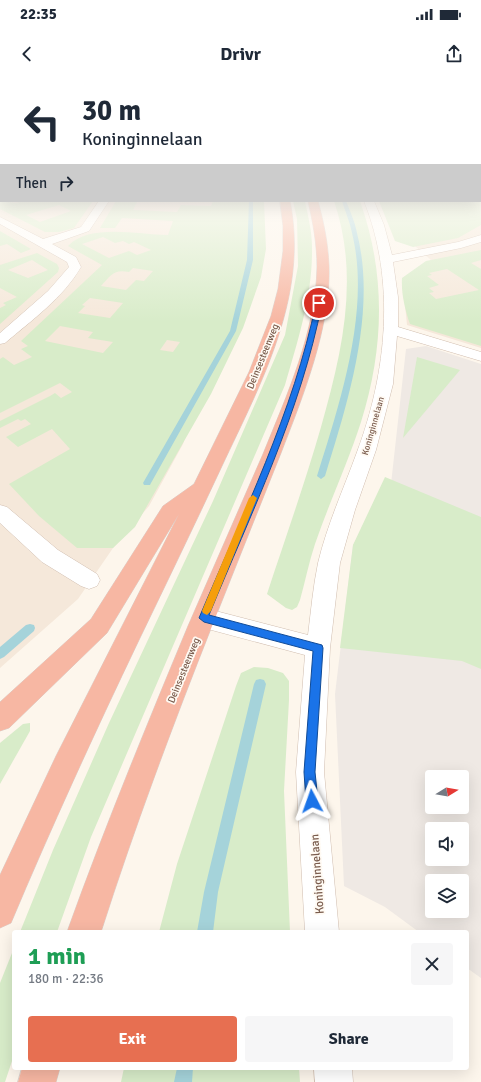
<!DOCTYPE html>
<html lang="en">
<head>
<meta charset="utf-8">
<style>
  body { margin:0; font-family:Signika,sans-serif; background:#f6f6f7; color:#1f2937; height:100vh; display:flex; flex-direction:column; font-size:15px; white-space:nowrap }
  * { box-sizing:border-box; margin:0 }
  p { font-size:13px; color:#747a83 }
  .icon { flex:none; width:22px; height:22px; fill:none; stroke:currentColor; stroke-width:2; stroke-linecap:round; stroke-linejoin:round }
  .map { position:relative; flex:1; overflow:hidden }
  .side { position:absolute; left:12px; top:850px; width:457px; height:140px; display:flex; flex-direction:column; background:#fff; border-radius:4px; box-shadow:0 4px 16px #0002 }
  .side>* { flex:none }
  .guide { position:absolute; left:0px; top:0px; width:481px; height:122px; box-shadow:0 4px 16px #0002; background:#fff; color:#1f2937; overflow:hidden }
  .needle { width:26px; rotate:79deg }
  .controls { position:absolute; left:425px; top:690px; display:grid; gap:8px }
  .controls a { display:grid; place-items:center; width:44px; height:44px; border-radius:4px; background:#fff; box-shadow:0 4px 16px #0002; font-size:20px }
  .pin { position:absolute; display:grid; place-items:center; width:34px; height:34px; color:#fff; margin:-17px; border:2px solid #fff; border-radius:50%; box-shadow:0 1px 4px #0007 }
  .me { position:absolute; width:44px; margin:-22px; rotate:356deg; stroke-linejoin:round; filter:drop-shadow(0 0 3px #0008) }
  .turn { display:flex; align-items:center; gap:14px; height:84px; padding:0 16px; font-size:18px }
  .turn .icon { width:52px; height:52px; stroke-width:2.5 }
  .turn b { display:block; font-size:28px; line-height:34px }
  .then { display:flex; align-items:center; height:38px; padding:0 16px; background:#0003; gap:8px; font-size:15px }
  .round { display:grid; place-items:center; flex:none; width:42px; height:42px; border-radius:4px; background:#f6f6f7 }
  .headline { display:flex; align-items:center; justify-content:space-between; height:68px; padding:0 16px }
  h1 { font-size:24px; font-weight:700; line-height:30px; color:#1e9e55 }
  .action { display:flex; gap:8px; margin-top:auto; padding:8px 16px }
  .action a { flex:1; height:46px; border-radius:4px; background:#e76f51; color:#fff; font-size:16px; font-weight:700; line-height:46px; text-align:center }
  .action a+a { background:#f6f6f7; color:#1f2937 }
  .status { display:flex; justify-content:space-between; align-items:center; height:28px; padding:0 20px; background:#fff; direction:ltr }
  .status svg { height:11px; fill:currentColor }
  header { display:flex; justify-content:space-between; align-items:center; height:52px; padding:0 16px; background:#fff; font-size:18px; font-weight:700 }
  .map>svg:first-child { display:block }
  .residential { fill:#f5e8da }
  .industrial { fill:#efe9e4; fill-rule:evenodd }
  .green { fill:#d8ecc9; fill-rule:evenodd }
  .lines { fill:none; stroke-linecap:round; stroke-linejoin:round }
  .stream { fill:#a5d3da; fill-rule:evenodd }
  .street-casing { stroke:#d1beb0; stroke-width:1 }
  .highway-casing { stroke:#dad1cd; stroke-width:1 }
  .street { fill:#fff; fill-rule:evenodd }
  .highway { fill:#f7b7a3; fill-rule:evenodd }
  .route { fill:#1a73e8; stroke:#114b97 }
  .slow { fill:#f59e0b }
  .labels { text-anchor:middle; stroke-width:3.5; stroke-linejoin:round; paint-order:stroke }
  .far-street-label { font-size:9px; fill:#7a5c4d; stroke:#fffaf3 }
  .street-label { font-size:10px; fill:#7a5c4d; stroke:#fffaf3 }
  .near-street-label { font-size:12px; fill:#7a5c4d; stroke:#fffaf3 }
</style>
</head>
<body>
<div class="status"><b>22:35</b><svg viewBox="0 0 49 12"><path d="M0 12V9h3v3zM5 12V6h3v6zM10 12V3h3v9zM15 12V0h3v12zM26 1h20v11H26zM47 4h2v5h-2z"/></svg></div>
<header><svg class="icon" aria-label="back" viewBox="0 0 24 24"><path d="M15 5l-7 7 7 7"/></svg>Drivr<svg class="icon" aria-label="share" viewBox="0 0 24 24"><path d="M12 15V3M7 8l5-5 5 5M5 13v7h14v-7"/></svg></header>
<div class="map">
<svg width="481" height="1002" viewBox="0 0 481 1002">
  <rect width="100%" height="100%" fill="#fdf6ec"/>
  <!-- residential -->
  <g class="residential">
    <polygon points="0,102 1,121 260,121 183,364 149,426 113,468 78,519 0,588"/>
    <polygon points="480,102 481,102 481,268 407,245 403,204 431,180 415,166 396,161 379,121 480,121"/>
  </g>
  <!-- industrial -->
  <path class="industrial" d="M426,266L481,284V898L467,888V852H419L385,827L344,806L335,614L353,465L390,413L406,269ZM432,697H462V727H432ZM432,749H462V779H432ZM432,801H462V831H432Z"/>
  <!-- green -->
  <g class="green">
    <polygon points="480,105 481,145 458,158 413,167 395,161 379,121 480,121"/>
    <path d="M0,108L1,121L16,123L22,121H93L74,148L59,152H45L0,129ZM59,125L71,131L40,142L26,135Z"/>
    <path d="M116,121L137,122L133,130L177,132L181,125L211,126L213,121H264L266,169L261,197L243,248L211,314L135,447L113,468H77L39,436L9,404L70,369L52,349L18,367L6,357L31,344L25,339L21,341L18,339L0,348V341L50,316L55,313L61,318L72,312L60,303L0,333V279L3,277L14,285L32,277L21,269L28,266L21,261L102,185L68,166C90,143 138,155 168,155L173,141L122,138L115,148H100ZM103,157L115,163L123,161L129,164L134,162L151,170L137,175L129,171L109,178L82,164ZM133,188L153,191L144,201L136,200L126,210L101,206C111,195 114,189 129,192ZM90,218L123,223L110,238L78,233L85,226L82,225ZM60,246L93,252L88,258L113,262L103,273L45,261ZM167,260L180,262L173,272L160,270Z"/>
    <path d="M293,121H305C308,136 312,151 312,167C313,214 298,260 285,305L91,757L57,852H20L53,770L109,643L213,421L285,255L298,186L297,139Z"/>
    <path d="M334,121H360L361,124C386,196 384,269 361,342C348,383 329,423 315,464C309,482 305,502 300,520L297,527L292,530L286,528L267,514C285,459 305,403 321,347C342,273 360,197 334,121Z"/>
    <polygon points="0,151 31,169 21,173 7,164 0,166"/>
    <path d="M481,170V180L471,183L481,189V266L410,244C405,230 401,213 402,198L426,181ZM447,189L479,210L436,219L429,213L434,212L429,208L439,205L427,196L432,195L429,193Z"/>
    <path d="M37,173L57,184L59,188L58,192L0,244V228L6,225L3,223L17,217L0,208V185ZM32,180L48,190L28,198L8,190Z"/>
    <polygon points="417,277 460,290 403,358"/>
    <polygon points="385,397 481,437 481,589 462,581 340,568 353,465"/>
    <polygon points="254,587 268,588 283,593 289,601 289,620 284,711 290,852 159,852 177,784 236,606 241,593"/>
    <polygon points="30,643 30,651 0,704 0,663 23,644"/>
    <polygon points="14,868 14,975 5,1002 0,1002 0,903"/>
    <polygon points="124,988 299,988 300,1002 121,1002"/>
  </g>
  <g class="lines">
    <!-- stream -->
    <g class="stream">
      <polygon points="249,121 253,121 253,180 236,251 151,403 150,405 144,405 143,403 230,251 247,180"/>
      <path d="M342,121H346C350,131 355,142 357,153C377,231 348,322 325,396L321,399L317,396C340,323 371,229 352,153C350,142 345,131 342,121Z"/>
      <polygon points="30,544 34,545 35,548 34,551 4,577 0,579 0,567 26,545"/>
      <polygon points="260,599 264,600 266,604 218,812 213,852 197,852 204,812 254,604 256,600"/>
      <polygon points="177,988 193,988 192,1002 174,1002"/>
    </g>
    <!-- street casing -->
    <g class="street-casing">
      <g id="street">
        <path d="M99,121H109L89,151L52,164L76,177L81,187C63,218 32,240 5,263L0,264V253L48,211L69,187L67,182L0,144V137L43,159L81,147Z"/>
        <path d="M364,121H374L384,145L392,175L458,162L481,155V162L461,168L393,182L398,217V247L481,272V281L397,256L393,304L376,370L355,430L340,483L330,568L324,692L339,852H305L296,692L305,575L204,548L196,545L192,538L196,531L204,528L308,555C311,531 313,507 318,483C327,445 344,408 357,372C387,292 396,201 364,121Z"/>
        <polygon points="0,425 7,427 58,470 97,494 100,500 97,506 89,509 81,506 42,482 0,443"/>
        <polygon points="314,988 352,988 353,1002 315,1002"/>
      </g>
    </g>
    <!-- highway casing -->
    <g class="highway-casing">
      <g id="highway">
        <path d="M280,121H290C309,216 261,303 222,386C195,444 167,502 139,560C94,654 51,748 11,843L0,848V795L56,676L179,434L107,553L9,648L0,651V622L91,539L163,426L194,404L249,292L271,236L278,209L283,171V146Z"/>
        <path d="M308,121H318C324,143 328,163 329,186C331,247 303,316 281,373C258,431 235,488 212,546C172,647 134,749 101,852H67C104,749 146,647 188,546C213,489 238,431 263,374C287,315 316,251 317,187C317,164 313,143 308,121Z"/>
        <polygon points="22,988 60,988 56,1002 18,1002"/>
      </g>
    </g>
    <!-- street -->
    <use href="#street" class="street"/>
    <!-- highway -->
    <use href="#highway" class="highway"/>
  </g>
  <!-- sky -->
  <linearGradient id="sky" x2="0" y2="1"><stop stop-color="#97c7e8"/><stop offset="0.42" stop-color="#fefbf6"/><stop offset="1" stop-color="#fefbf6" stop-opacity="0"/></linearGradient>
  <rect width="481" height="242" fill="url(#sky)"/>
  <!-- route -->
  <path class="route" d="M319,221L322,223C301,331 251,433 209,535L322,565L323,568L315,692L318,721L316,726L312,727L308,726L306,721L304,692L313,571L204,542L199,538C242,436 294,331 316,223Z"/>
  <!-- slow -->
  <polygon class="slow" points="253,415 257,418 211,531 207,535 203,533 202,531 249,418"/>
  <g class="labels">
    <!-- far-street labels -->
    <g class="far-street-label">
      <text transform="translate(373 346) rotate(-74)" y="3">Koninginnelaan</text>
    </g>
    <!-- street labels -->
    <g class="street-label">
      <text transform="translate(262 276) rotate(-68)" y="4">Deinsesteenweg</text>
      <text transform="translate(183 590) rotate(-68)" y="4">Deinsesteenweg</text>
    </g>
    <!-- near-street labels -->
    <g class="near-street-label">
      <text transform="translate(317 794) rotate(-94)" y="4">Koninginnelaan</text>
    </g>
  </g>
</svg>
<div class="controls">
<a><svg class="needle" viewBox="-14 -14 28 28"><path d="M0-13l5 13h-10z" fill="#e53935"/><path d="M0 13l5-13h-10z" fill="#747a83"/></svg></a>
<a><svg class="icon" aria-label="sound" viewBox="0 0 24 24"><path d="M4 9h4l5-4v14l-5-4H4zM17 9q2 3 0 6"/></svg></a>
<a><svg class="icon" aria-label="layers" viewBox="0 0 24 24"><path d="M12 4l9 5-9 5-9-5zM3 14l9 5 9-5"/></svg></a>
</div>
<div class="pin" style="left:319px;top:223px;background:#d93025"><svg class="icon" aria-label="arrive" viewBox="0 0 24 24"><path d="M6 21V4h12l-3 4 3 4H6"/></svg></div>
<svg class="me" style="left:312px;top:721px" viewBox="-20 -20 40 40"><path d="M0-17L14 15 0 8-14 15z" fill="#1a73e8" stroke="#fff" stroke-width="4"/></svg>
<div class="guide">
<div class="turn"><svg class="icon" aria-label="left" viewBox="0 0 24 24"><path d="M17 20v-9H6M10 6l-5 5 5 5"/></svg><div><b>30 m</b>Koninginnelaan</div></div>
<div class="then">Then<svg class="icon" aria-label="right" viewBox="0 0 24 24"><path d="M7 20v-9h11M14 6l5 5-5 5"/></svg></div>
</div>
<section class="side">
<div class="headline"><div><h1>1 min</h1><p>180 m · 22:36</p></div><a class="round"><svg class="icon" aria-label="close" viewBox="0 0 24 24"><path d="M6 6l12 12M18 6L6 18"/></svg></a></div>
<div class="action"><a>Exit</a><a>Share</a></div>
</section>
</div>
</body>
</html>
